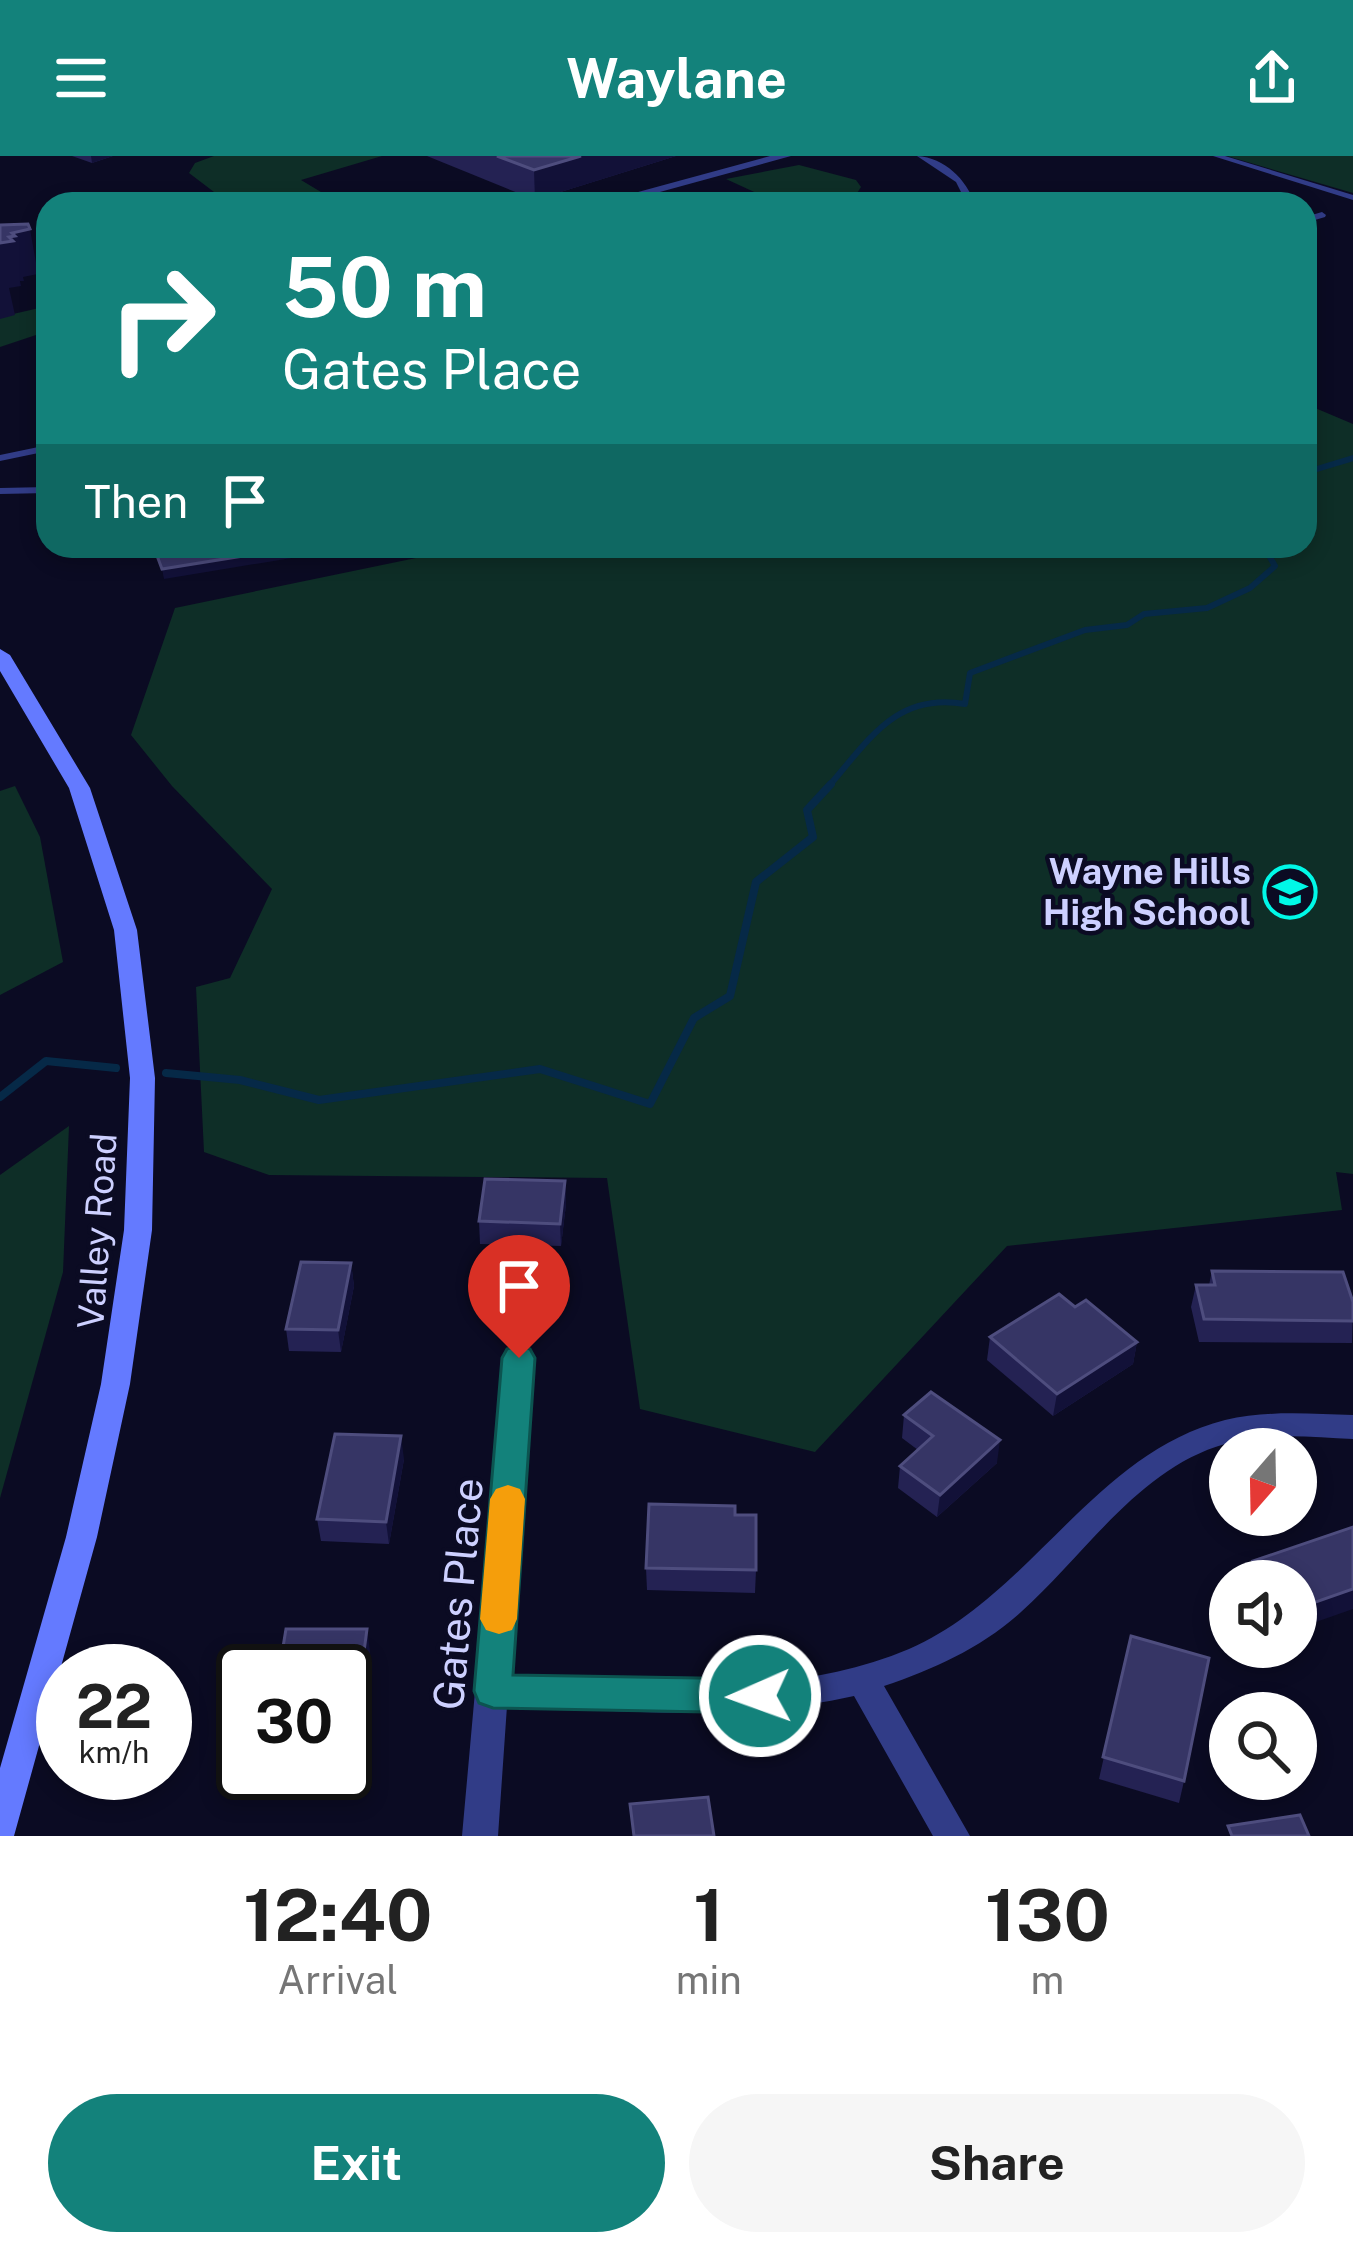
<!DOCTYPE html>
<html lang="en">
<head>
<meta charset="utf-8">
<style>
  body { margin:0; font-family:"Public Sans",sans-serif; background:#f6f6f6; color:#222; height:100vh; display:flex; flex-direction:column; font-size:45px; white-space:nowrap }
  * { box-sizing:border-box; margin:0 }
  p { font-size:39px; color:#767676 }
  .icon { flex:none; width:66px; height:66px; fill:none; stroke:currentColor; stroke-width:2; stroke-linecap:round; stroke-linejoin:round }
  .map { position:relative; height:1680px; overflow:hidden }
  .drawer { display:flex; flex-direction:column; background:#fff; flex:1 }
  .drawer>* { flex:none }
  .top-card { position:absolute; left:36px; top:36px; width:1281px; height:366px; border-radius:36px; box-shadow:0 6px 18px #0003; background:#13827b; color:#fff; overflow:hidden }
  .needle { width:78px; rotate:200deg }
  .fabs { position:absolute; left:1209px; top:1272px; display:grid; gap:24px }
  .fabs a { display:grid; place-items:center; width:108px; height:108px; border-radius:50%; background:#fff; box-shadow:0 6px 18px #0003; font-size:60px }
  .speed { position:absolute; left:36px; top:1488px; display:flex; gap:24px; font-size:60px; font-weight:700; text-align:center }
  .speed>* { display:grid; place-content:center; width:156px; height:156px; border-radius:50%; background:#fff; box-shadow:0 6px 18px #0003; line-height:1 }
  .speed small { font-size:30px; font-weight:400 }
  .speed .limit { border:6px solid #111; border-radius:18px; background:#fff; color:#111 }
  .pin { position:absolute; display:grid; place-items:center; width:102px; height:102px; color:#fff; margin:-123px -51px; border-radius:50% 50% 50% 0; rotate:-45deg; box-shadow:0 0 12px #0007 }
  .pin .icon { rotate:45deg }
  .me { position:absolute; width:132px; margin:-66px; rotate:268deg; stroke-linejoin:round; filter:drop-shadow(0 0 9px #0008) }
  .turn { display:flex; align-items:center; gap:42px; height:252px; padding:0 48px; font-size:54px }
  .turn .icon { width:156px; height:156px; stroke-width:2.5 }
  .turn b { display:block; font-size:84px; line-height:102px }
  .then { display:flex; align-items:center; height:114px; padding:0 48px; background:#0003; gap:24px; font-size:45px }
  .eta { display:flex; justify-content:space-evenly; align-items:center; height:204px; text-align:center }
  .eta b { font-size:72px; font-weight:700; line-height:84px }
  .cta { display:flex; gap:24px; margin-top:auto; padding:24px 48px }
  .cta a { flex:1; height:138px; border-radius:72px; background:#13827b; color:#fff; font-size:48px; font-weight:700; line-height:138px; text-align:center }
  .cta a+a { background:#f6f6f6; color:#222 }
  header { display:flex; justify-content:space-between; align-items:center; height:156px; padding:0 48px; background:#13827b; color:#fff; font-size:54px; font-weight:700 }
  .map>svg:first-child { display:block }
  .green { fill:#0e2e27 }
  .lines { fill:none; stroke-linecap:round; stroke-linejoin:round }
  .stream-far1 { stroke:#062947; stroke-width:6 }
  .stream { stroke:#062947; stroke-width:8 }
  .service { fill:#313c87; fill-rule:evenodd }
  .minor { fill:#313c87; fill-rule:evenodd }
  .secondary { fill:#647aff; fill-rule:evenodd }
  .wall { fill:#242253 }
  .shaded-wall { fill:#121138 }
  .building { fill:#363565; stroke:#4e4d7e; stroke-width:3 }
  .route { fill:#13827b; stroke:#0c5450; stroke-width:3 }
  .slow { fill:#f59e0b }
  .labels { text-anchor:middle; stroke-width:9; stroke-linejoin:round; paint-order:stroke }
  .poi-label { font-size:36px; font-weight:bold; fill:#cdd0ff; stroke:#0b0b23; text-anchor:end }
  .street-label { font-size:36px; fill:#cdd0ff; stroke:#0b0b23 }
  .near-street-label { font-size:42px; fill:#cdd0ff; stroke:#0b0b23 }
</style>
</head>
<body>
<header><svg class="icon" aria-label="menu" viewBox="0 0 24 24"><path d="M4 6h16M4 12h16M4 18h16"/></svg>Waylane<svg class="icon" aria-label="share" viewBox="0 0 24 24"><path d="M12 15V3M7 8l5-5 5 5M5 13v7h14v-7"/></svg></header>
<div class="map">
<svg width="1353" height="1680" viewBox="0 0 1353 1680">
  <rect width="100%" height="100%" fill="#0b0b23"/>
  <!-- green -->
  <g class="green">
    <polygon points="214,0 382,0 301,24 341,48 219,48 214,36 189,17 195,7"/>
    <polygon points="1227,0 1353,0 1353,37"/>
    <polygon points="799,9 856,24 861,31 850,48 780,48 726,23"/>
    <polygon points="48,150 48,175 0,191 0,161"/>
    <polygon points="1308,249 1353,268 1353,1018 1336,1016 1342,1054 1007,1090 815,1296 640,1253 607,1022 269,1019 204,996 196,831 230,822 272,733 172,630 131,579 175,452 474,390 1305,390"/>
    <polygon points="15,630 40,681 63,806 0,839 0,635"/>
    <polygon points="69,970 63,1116 0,1342 0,1019"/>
  </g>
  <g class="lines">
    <!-- stream-far1 -->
    <g class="stream-far1">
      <polyline points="1305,327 1307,316 1353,302"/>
      <path d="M828,631C869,584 896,536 965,548L970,517L1085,474L1127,469L1144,458L1207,452L1250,432L1275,410L1267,396L1272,390"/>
    </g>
    <!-- stream -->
    <g class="stream">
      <polyline points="166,917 240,924 319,944 540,913 650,948 694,862 730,840 756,726 813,681 807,654 831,628"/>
      <polyline points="0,941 46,905 116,912"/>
    </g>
    <!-- service -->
    <g class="service">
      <path d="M917,0C945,2 966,23 975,48H967L956,26Z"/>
      <polygon points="1213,0 1225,0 1353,39 1353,44"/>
      <polygon points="1322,56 1326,59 1325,61 1305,67 1305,61"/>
      <polygon points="48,289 48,295 0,305 0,299"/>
      <polygon points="48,331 48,337 0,338 0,332"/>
    </g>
    <!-- minor -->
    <g class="minor">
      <polygon points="770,0 791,0 616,48 594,48"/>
      <path d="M519,1191L529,1194L533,1202L510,1521C640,1527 785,1546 909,1493C1031,1440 1093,1298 1225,1264C1267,1254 1311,1258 1353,1259V1283C1311,1281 1266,1276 1225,1288C1139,1312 1084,1400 1021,1456C981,1492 934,1513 884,1530L970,1680H933L854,1540C739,1566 624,1555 507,1550L498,1680H462L505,1202L509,1194Z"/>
    </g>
    <!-- secondary -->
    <polygon class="secondary" points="0,493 10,499 90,632 137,774 155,922 152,1074 130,1228 97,1381 14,1680 0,1680 0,1612 66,1381 101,1228 124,1074 130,922 114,774 69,632 0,515"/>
  </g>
  <!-- wall -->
  <g class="wall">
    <polygon points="72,0 113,0 92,7"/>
    <polygon points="427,0 676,0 535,44"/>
    <polygon points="565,1025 566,1048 561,1090 480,1088 479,1065"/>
    <polygon points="351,1107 354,1130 341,1196 289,1195 286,1173"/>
    <polygon points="1212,1115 1353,1146 1352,1187 1199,1186 1191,1151 1196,1129 1209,1129"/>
    <polygon points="1075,1151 1137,1186 1133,1208 1053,1260 987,1204 990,1181"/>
    <polygon points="904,1259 997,1307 937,1361 898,1332 900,1310 918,1294 902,1282"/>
    <polygon points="404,1303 389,1388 321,1385 317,1363"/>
    <polygon points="735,1359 756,1414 755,1437 647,1434 646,1412"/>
    <polygon points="1353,1371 1296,1425 1248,1425 1253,1405"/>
    <polygon points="1131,1480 1184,1625 1179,1647 1099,1623"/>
    <polygon points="370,1495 357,1600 345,1600 345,1515"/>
  </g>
  <!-- shaded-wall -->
  <g class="shaded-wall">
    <polygon points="91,0 113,0 92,7"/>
    <polygon points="581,0 676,0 535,44 534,14"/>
    <polygon points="30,73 38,118 23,121 24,125 20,125 21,130 9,132 15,159 0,163 0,87 12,77"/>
    <polygon points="305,390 364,390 164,423 162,413"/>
    <polygon points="565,1025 566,1048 561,1090 560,1068"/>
    <polygon points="351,1107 354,1130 341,1196 338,1174"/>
    <polygon points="1137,1186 1133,1208 1053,1260 1057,1238"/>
    <polygon points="401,1280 404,1303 389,1388 386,1366"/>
    <polygon points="1000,1284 997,1307 937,1361 940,1339"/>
    <polygon points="1353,1433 1353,1453 1296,1473 1296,1453"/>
    <polygon points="367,1473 370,1495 357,1600 353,1578"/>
  </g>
  <!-- building -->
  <g class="building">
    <polygon points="497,0 581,0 534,14"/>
    <polygon points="28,68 30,73 12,77 15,80 9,81 13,85 0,87 0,69"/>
    <polygon points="198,390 305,390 162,413 156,397"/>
    <polygon points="485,1023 565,1025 560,1068 479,1065"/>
    <polygon points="301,1106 351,1107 338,1174 286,1173"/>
    <polygon points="1212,1115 1343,1116 1353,1146 1353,1165 1204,1163 1196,1129 1215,1129"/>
    <polygon points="1059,1138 1075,1151 1086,1144 1137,1186 1057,1238 990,1181"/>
    <polygon points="931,1236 1000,1284 940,1339 900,1310 933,1280 904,1259"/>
    <polygon points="335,1278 401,1280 386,1366 317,1363"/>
    <polygon points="649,1348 735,1350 735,1359 756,1359 756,1414 646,1412"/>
    <polygon points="1353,1371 1353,1433 1296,1453 1296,1425 1268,1425 1253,1405"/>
    <polygon points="286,1473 367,1473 353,1578 345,1578 345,1515 279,1515"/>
    <polygon points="1131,1480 1209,1502 1184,1625 1103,1601"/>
    <polygon points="708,1641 714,1680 634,1680 630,1648"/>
    <polygon points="1300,1659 1309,1680 1232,1680 1228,1670"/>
  </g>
  <!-- route -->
  <polygon class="route" points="519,1189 530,1193 535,1202 513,1519 760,1523 774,1528 779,1540 774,1552 760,1557 493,1552 479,1547 474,1535 502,1202 507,1193"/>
  <!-- slow -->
  <polygon class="slow" points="508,1329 520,1333 525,1343 517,1463 512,1474 499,1478 486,1474 480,1463 490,1343 496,1333"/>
  <!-- icons -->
  <defs>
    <g id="school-ring" transform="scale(2.7)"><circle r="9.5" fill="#0b0b23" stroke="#00f8e7" stroke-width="1.5"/><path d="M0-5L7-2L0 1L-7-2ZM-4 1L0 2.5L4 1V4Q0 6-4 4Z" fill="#00f8e7"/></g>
  </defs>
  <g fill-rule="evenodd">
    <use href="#school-ring" x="1290" y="736"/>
  </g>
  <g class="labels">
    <!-- poi labels -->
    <g class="poi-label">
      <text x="1251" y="728">Wayne Hills<tspan x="1251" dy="41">High School</tspan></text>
    </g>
    <!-- street labels -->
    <g class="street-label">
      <text transform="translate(97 1075) rotate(-86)" y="13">Valley Road</text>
    </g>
    <!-- near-street labels -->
    <g class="near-street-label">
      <text transform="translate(458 1438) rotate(-85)" y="15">Gates Place</text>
    </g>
  </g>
</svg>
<div class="fabs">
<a><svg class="needle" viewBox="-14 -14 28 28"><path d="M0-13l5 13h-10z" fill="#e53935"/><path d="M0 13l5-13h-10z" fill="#767676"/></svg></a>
<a><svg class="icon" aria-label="sound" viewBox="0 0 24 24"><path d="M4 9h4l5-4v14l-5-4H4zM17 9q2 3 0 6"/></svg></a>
<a><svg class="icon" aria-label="search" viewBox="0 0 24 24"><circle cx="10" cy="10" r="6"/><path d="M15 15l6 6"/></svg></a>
</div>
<div class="speed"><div>22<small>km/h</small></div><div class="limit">30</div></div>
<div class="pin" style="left:519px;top:1202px;background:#d93025"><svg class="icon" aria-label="arrive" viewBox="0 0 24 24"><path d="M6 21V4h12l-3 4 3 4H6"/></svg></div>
<svg class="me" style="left:760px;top:1540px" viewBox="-20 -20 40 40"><circle r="17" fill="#13827b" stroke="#fff" stroke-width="3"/><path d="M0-11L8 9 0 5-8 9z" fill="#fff"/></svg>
<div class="top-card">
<div class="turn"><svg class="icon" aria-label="right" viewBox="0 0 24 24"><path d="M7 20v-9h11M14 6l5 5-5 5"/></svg><div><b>50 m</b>Gates Place</div></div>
<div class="then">Then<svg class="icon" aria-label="arrive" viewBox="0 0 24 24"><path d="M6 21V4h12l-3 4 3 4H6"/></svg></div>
</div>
</div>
<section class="drawer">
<div class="eta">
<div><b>12:40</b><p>Arrival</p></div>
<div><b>1</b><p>min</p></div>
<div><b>130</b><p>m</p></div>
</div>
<div class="cta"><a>Exit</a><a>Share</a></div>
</section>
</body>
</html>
